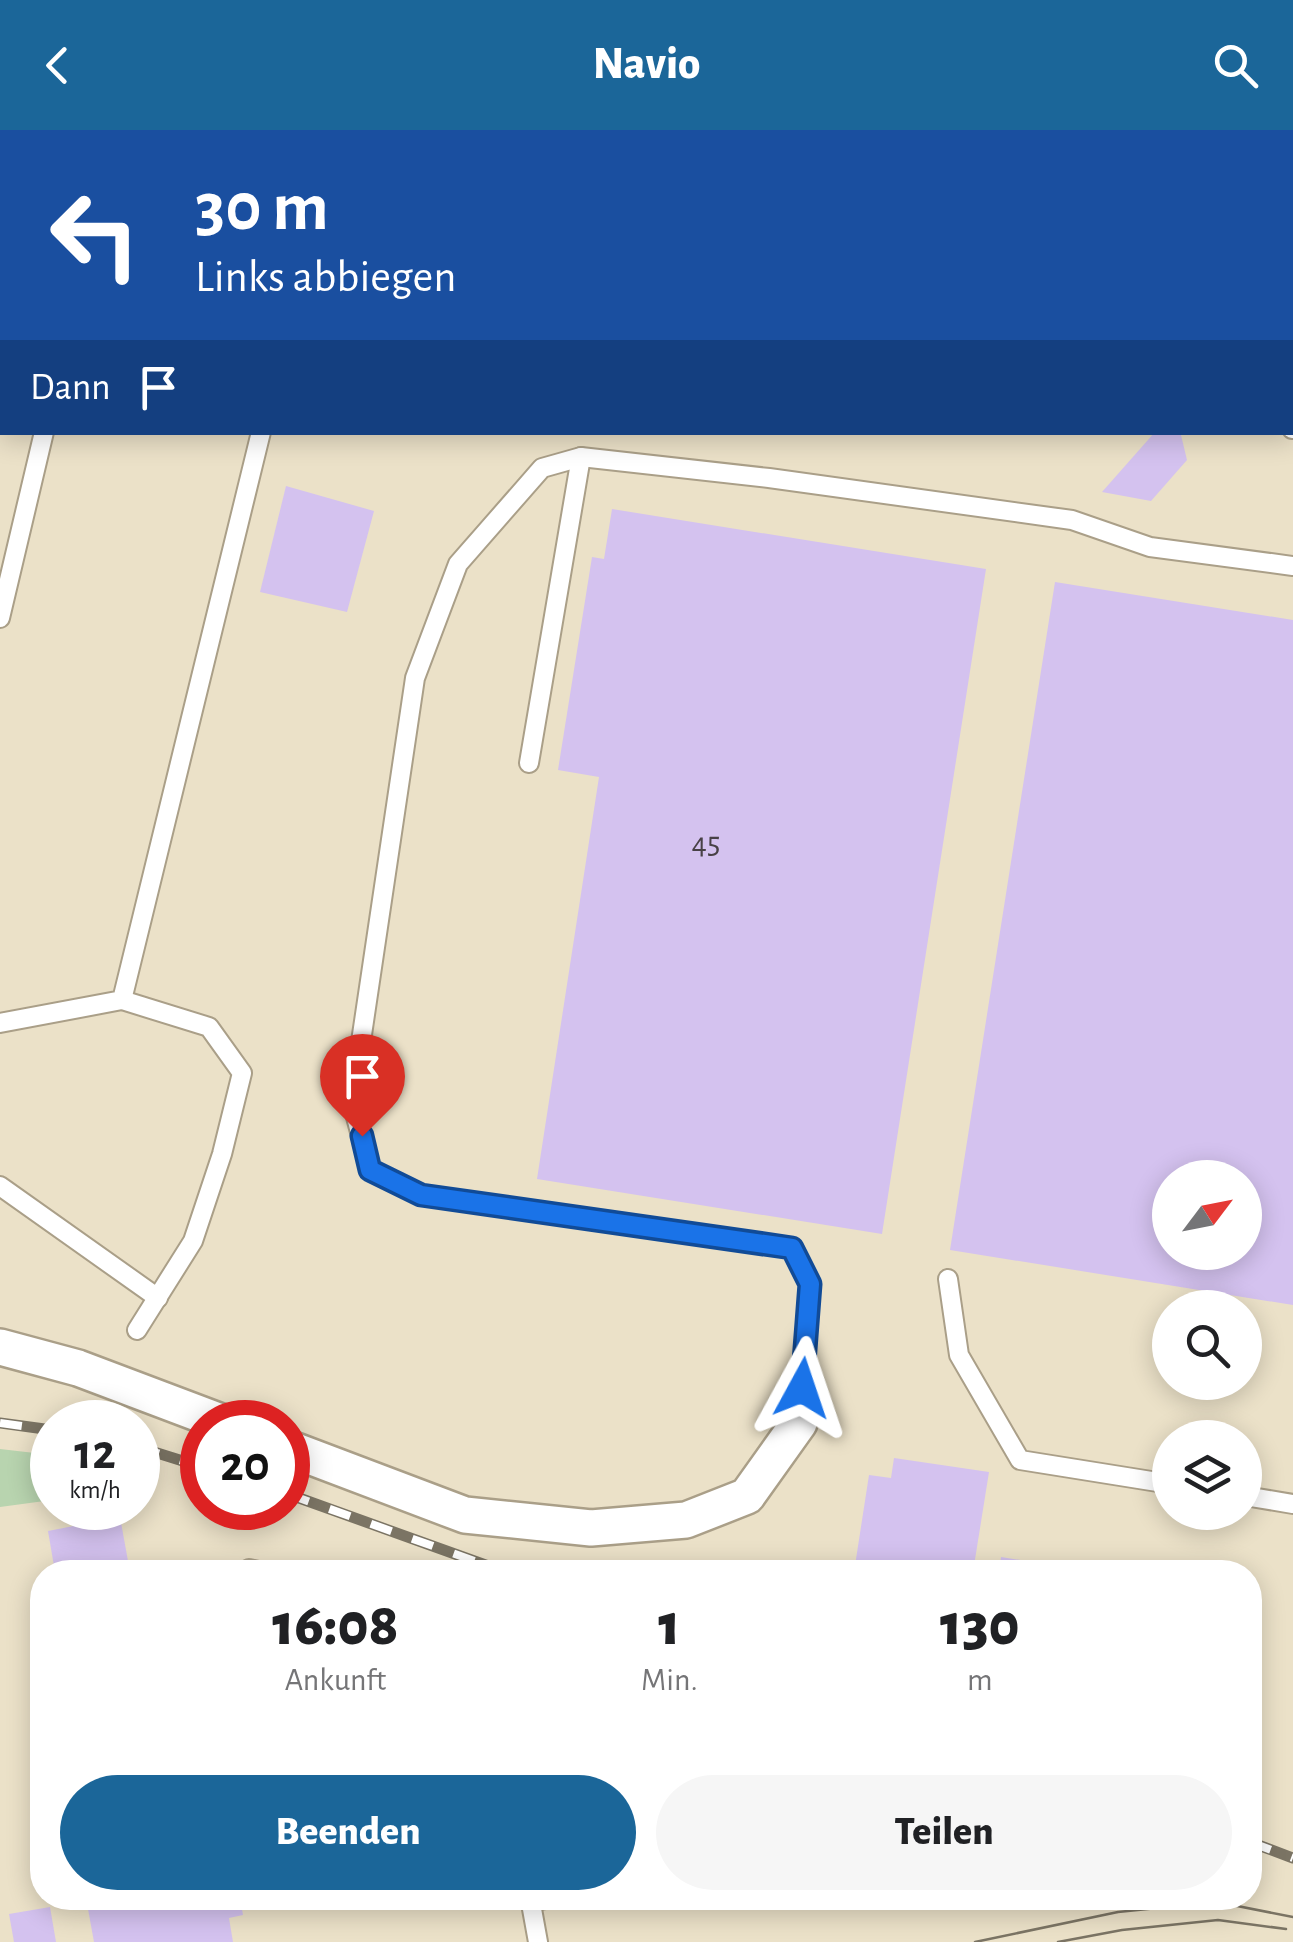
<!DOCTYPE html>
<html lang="de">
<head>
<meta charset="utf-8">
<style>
  body { margin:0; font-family:"Alegreya Sans",sans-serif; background:#f6f6f6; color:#202124; height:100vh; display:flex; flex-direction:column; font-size:38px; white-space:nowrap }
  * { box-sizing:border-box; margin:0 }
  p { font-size:32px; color:#757577 }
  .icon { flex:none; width:55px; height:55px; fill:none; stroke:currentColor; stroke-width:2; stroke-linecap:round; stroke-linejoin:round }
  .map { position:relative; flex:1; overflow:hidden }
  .side { position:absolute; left:30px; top:1430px; width:1232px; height:350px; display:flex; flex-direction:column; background:#fff; border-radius:40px; box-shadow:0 5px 25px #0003 }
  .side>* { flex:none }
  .guide { position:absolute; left:0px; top:0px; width:1295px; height:305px; box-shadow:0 5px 25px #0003; background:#1a4fa0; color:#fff; overflow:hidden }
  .needle { width:65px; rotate:58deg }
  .tools { position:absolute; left:1152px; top:1030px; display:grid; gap:20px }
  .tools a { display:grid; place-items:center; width:110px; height:110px; border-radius:50%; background:#fff; box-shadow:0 5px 25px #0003; font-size:50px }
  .speed { position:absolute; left:30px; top:1270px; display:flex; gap:20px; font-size:50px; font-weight:700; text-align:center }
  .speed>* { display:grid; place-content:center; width:130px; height:130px; border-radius:50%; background:#fff; box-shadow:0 5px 25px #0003; line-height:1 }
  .speed small { font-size:25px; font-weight:400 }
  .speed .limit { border:15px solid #d22; background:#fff; color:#111 }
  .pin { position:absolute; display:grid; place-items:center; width:85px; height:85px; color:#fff; margin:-102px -42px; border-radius:50% 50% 50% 0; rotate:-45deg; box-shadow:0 0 10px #0007 }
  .pin .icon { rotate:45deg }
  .me { position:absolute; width:110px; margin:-55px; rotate:5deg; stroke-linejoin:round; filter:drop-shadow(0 0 8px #0008) }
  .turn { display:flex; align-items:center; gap:35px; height:210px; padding:0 30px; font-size:45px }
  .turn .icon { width:130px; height:130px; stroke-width:2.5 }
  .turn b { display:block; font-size:70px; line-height:85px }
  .then { display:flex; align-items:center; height:95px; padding:0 30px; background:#0003; gap:20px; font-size:38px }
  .eta { display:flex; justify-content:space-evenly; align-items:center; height:170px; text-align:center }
  .eta b { font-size:60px; font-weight:800; line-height:70px }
  .button { display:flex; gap:20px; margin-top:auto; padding:20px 30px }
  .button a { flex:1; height:115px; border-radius:60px; background:#1b6699; color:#fff; font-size:40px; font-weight:800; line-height:115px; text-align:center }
  .button a+a { background:#f6f6f6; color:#202124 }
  header { display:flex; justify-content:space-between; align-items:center; height:130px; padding:0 30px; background:#1b6699; color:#fff; font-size:45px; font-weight:800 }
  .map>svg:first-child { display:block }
  .green { fill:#b8d4af }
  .building { fill:#d4c2ef; fill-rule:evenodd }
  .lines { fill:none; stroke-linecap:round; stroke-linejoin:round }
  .service-casing { stroke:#aa9f88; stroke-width:22 }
  .minor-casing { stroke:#aa9f88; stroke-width:40 }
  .service { stroke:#fff; stroke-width:18 }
  .minor { stroke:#fff; stroke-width:35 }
  .tram { stroke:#7b7464; stroke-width:2.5 }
  .rail-casing { stroke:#7b7464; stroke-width:11 }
  .rail { stroke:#fff; stroke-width:8; stroke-dasharray:22; stroke-linecap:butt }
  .route-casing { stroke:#114b97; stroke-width:25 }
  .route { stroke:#1a73e8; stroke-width:18 }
  .labels { text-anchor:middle; stroke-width:8; stroke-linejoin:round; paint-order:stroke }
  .number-label { font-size:32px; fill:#484146 }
</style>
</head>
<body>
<header><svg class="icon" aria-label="back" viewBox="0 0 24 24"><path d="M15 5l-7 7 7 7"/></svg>Navio<svg class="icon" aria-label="search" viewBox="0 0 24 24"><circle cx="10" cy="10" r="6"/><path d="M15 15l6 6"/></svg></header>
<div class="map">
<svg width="1293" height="1812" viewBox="0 0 1293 1812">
  <rect width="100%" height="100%" fill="#ebe1c8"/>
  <!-- green -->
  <polygon class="green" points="0,1319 52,1325 52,1370 0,1377"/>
  <!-- building -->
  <g class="building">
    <polygon points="1155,302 1181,305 1187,330 1151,371 1102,362"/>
    <polygon points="286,356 374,381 347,482 260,462"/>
    <polygon points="612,379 986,439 882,1104 537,1049 599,647 558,640 592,427 604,429"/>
    <path d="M1055,452L1293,490V1175L950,1120ZM1170,1048H1245V1122H1170Z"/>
    <polygon points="894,1328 989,1342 973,1442 854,1442 869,1345 891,1348"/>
    <polygon points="120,1387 130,1442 55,1442 48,1401"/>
    <polygon points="1001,1427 1085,1440 1085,1442 999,1442"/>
    <polygon points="86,1768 240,1768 243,1785 229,1788 233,1812 94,1812"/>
    <polygon points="50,1777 56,1812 14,1812 9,1784"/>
  </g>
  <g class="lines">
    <!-- service casing -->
    <g class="service-casing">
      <g id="service">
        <polyline points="0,107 2,108"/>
        <polyline points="1292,299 1293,299"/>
        <polyline points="0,488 44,302"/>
        <polyline points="529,633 581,327"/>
        <polyline points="122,870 209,897 242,943 222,1024 193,1111 137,1200"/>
        <polyline points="0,893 122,870 261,302"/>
        <polyline points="0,1056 158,1168"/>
        <polyline points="948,1149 959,1225 1020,1330 1170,1354"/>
        <polyline points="799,1293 810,1154 792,1118 421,1065 370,1040 352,972 415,548 458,434 542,338 581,327 769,348 1072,390 1150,417 1293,436"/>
        <polyline points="1245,1366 1293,1374"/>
        <polyline points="249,1439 263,1442"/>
        <polyline points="530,1768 538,1812"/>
        <polyline points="530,1772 551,1768"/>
      </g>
    </g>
    <!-- minor casing -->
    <g class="minor-casing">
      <g id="minor">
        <polyline points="0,1217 78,1238 221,1292"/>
        <polyline points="288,1318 465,1385 591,1398 686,1390 747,1366 799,1293"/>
      </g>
    </g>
    <!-- service -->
    <use href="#service" class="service"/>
    <!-- minor -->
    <use href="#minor" class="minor"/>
    <!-- tram -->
    <g class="tram">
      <polyline points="975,1812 1118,1782 1217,1772 1293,1787"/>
      <polyline points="1058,1812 1122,1800 1218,1790 1286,1799"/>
    </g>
    <!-- rail casing -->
    <g class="rail-casing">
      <g id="rail">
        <polyline points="0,1293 52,1300"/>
        <polyline points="138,1317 202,1337"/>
        <polyline points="288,1364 505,1442"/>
        <polyline points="1250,1712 1293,1728"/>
      </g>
    </g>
    <!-- rail -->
    <use href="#rail" class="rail"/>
  </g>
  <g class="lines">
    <!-- route casing -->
    <g class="route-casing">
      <polyline id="route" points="362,1006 370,1040 421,1065 792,1118 810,1154 802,1258"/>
    </g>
    <!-- route -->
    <use href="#route" class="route"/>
  </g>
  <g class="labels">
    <!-- number labels -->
    <g class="number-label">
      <text x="706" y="723">45</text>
    </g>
  </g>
</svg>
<div class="tools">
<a><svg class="needle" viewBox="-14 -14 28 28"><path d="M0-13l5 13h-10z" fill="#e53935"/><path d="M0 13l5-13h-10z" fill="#757577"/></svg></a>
<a><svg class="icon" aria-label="search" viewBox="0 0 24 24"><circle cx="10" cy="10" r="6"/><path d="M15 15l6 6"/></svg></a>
<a><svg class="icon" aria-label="layers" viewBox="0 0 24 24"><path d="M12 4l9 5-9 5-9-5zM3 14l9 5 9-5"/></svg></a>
</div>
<div class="speed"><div>12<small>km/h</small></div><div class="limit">20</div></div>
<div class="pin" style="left:362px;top:1006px;background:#d93025"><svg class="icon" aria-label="arrive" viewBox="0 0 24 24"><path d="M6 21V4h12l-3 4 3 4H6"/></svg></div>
<svg class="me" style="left:802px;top:1258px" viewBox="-20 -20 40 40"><path d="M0-17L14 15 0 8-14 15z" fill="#1a73e8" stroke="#fff" stroke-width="4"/></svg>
<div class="guide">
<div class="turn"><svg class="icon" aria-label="left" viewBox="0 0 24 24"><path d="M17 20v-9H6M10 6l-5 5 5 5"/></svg><div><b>30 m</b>Links abbiegen</div></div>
<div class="then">Dann<svg class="icon" aria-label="arrive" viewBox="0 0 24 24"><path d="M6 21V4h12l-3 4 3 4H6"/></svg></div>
</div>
<section class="side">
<div class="eta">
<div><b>16:08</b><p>Ankunft</p></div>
<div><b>1</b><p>Min.</p></div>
<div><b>130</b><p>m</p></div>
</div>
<div class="button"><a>Beenden</a><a>Teilen</a></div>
</section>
</div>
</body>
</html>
